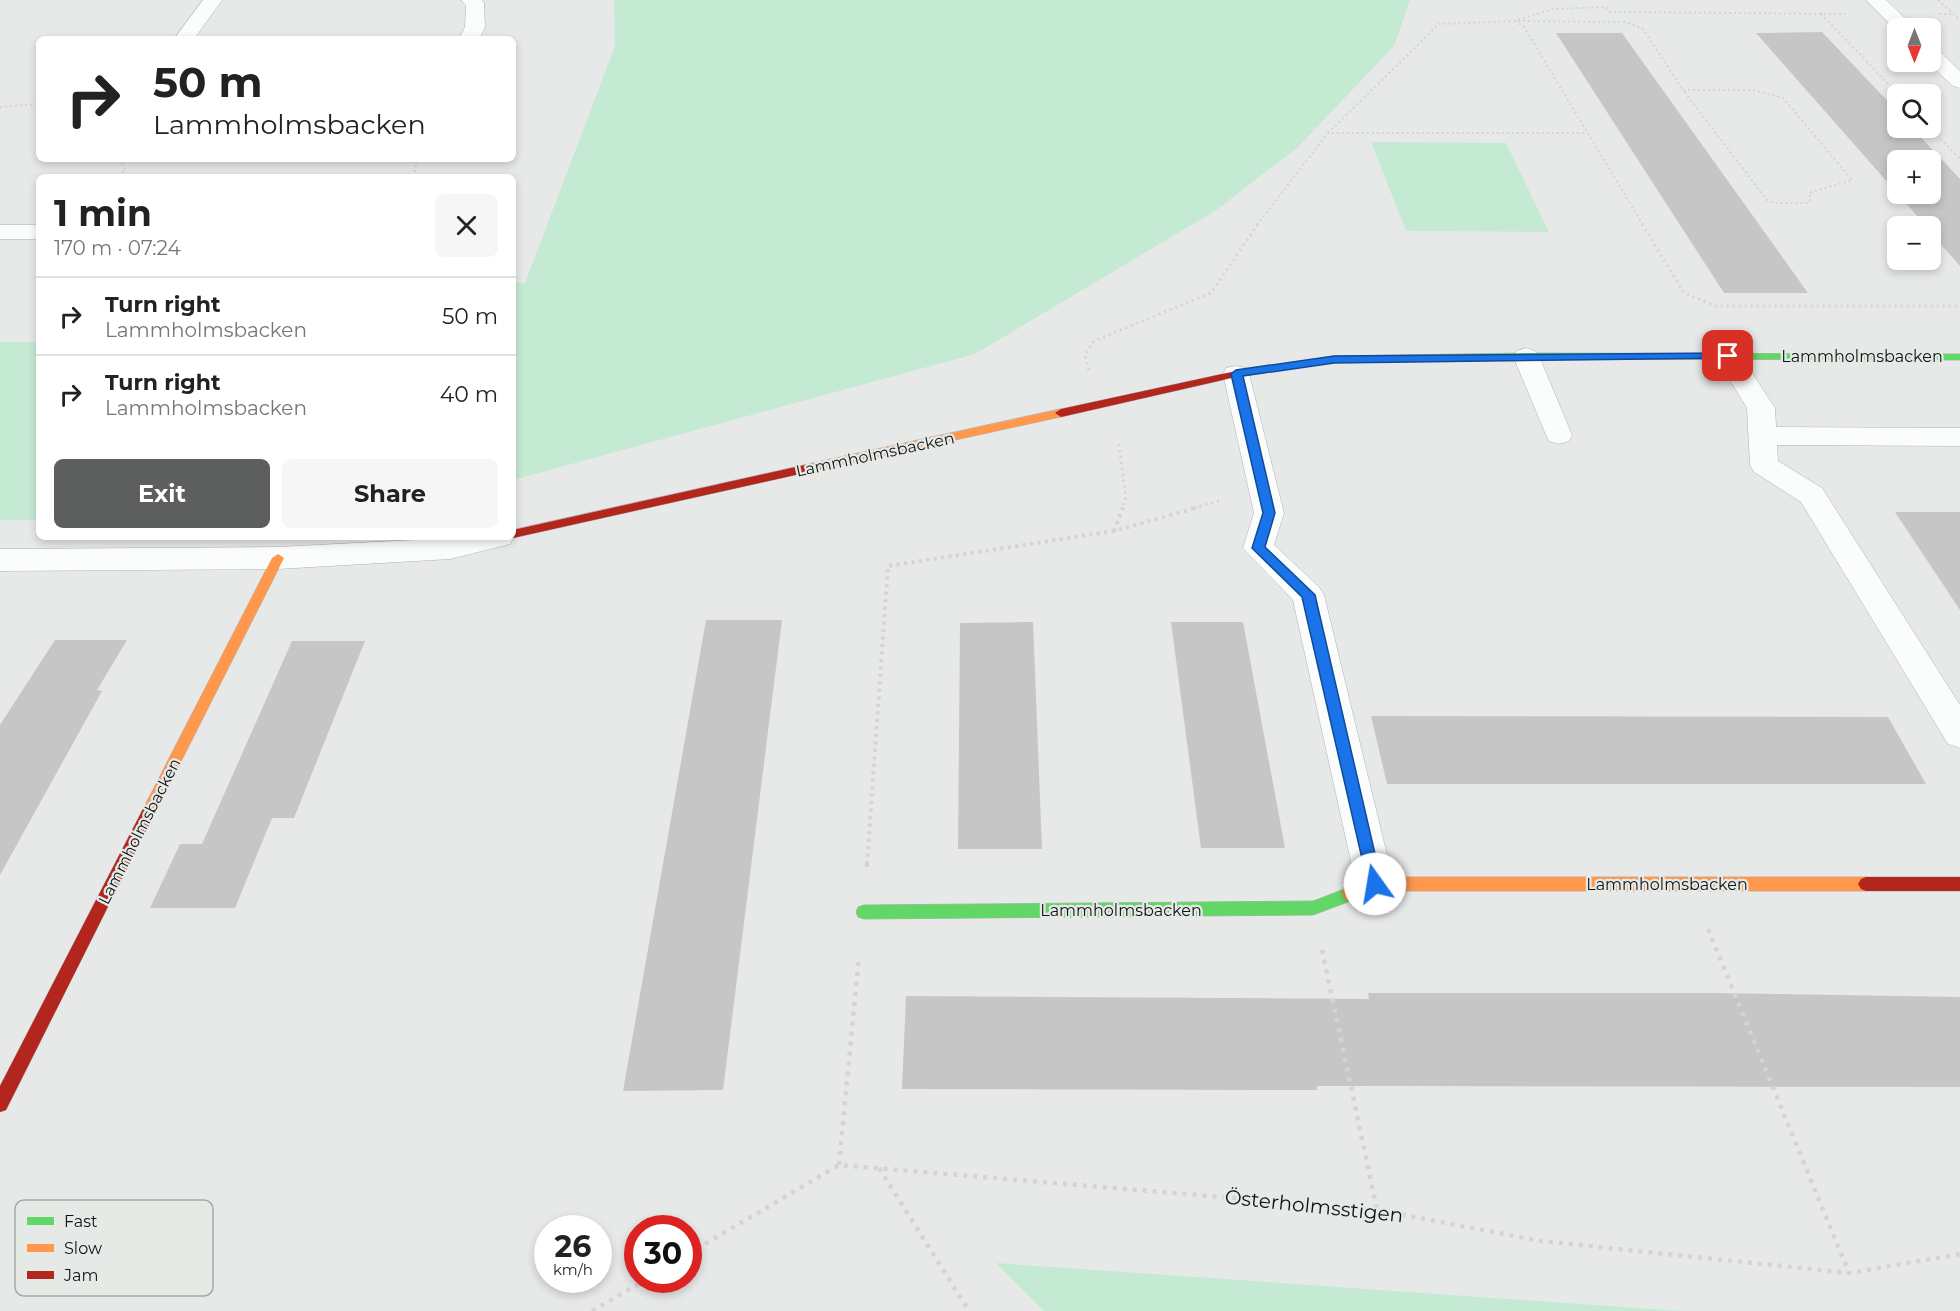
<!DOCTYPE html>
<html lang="en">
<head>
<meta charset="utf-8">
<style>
  body { margin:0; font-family:Montserrat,sans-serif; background:#f6f6f6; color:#222; height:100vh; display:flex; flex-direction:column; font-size:22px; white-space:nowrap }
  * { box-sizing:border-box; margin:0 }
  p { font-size:20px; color:#767676 }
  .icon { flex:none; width:33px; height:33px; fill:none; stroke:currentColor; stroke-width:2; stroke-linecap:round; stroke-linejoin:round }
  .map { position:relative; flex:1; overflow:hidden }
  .details { position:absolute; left:36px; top:174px; width:480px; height:366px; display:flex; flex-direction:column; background:#fff; border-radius:9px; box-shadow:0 3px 9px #0003 }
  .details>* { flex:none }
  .guide { position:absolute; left:36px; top:36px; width:480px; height:126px; border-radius:9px; box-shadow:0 3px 9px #0003; background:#fff; color:#222; overflow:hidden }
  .needle { width:39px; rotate:180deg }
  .tools { position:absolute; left:1887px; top:18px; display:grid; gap:12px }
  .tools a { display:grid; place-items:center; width:54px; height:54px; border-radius:9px; background:#fff; box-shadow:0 3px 9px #0003; font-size:30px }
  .speed { position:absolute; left:534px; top:1215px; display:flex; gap:12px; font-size:30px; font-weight:700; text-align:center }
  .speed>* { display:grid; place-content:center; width:78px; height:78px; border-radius:50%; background:#fff; box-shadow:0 3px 9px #0003; line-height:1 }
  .speed small { font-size:15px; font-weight:400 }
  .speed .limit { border:9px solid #d22; background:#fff; color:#111 }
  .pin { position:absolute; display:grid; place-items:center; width:51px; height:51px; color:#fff; margin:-26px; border-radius:12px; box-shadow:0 3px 9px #0006 }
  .me { position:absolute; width:66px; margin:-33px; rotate:347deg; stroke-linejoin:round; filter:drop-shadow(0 0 4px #0008) }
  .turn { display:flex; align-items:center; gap:21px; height:126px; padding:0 18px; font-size:27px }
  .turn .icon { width:78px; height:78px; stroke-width:2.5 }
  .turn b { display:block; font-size:42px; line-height:51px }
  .round { display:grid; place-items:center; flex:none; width:63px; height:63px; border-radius:9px; background:#f6f6f6 }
  .summary { display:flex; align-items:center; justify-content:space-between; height:102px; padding:0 18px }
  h1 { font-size:36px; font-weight:700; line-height:45px }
  .primary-button { display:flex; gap:12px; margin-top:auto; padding:12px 18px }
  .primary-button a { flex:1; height:69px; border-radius:9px; background:#5d5e5e; color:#fff; font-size:24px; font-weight:700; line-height:69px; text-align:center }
  .primary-button a+a { background:#f6f6f6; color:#222 }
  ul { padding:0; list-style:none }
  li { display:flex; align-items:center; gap:18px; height:78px; padding:0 18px; border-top:2px solid #e0e0e0 }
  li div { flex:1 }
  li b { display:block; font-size:22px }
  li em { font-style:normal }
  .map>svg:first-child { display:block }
  .green { fill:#c5ead4 }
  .building { fill:#c5c6c5; fill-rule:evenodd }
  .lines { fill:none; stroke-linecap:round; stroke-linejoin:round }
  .lane-casing { stroke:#b1b3b2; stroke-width:1 }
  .street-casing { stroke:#b1b3b2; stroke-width:1 }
  .fast-casing { stroke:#b1b3b2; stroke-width:1 }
  .slow-casing { stroke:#b1b3b2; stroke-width:1 }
  .jam-casing { stroke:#b1b3b2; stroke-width:1 }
  .path-far3 { stroke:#d3d4d3; stroke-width:2; stroke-dasharray:2 3; stroke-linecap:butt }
  .path-far2 { stroke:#d3d4d3; stroke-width:3; stroke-dasharray:2 4; stroke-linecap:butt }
  .path-far1 { stroke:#d3d4d3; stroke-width:4; stroke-dasharray:3 4.5; stroke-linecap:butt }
  .path { stroke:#d3d4d3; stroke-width:4.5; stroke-dasharray:4 6; stroke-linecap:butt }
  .lane { fill:#fbfcfc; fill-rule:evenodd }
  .street { fill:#fbfcfc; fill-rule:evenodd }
  .fast { fill:#63d668; fill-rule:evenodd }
  .slow { fill:#ff974d; fill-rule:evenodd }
  .jam { fill:#b3261e; fill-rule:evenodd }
  .route { fill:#1a73e8; stroke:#114b97; stroke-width:1.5 }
  .labels { text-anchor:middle; stroke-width:4.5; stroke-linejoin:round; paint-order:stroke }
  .street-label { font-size:16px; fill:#121313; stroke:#e6eae7 }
  .near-street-label { font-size:20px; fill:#121313; stroke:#e6eae7 }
  .key { fill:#e6eae7; stroke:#a6aaa7; stroke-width:1.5 }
  .key-label { font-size:16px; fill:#121313 }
</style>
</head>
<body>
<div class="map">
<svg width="1960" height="1311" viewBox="0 0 1960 1311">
  <rect width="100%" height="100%" fill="#e7e9e8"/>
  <!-- green -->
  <g class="green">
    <polygon points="614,0 1410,0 1394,46 1297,148 1215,211 975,354 513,480 513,283 525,283 615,46"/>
    <polygon points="1371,142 1506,143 1549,232 1406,231"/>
    <rect x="0" y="342" width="39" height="178"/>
    <polygon points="996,1263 1681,1311 1044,1311"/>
  </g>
  <!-- building -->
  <g class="building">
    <path d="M1822,32L1898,112V128H1912L1960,179V266L1930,232V226H1926L1756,33ZM1898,160H1930V194H1898Z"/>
    <polygon points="1556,33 1622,33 1808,293 1724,293"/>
    <polygon points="1895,512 1960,512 1960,610"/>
    <polygon points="706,620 782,620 723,1090 623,1091"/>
    <polygon points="1033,622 1042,849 958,849 960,623"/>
    <polygon points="1171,622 1243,622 1285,848 1201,848"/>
    <polygon points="55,640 127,640 97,690 102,691 0,875 0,725"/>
    <polygon points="292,641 365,641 294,818 272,818 235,908 150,908 180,844 202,844"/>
    <polygon points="1371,716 1888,717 1926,784 1387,784"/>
    <polygon points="1368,993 1712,993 1960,997 1960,1087 1317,1086 1317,1090 902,1089 906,996 1369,999"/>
  </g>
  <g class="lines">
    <!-- lane casing -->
    <g class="lane-casing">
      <g id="lane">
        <polygon points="1526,348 1535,351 1539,356 1572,435 1569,441 1559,444 1549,441 1546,435 1513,356 1517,351"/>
        <polygon points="1763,427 1960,428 1960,446 1763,445 1753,442 1750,436 1753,430"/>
      </g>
    </g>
    <!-- street casing -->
    <g class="street-casing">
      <g id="street">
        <polygon points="203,0 222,0 194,39 174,39"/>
        <polygon points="461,0 482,0 484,3 485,27 479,39 459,39 465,27 466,5"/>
        <polygon points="1866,0 1886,0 1915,28 1898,28 1898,32"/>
        <polygon points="1930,47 1937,49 1960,71 1960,88 1953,86 1927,62 1930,62"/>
        <rect x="0" y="225" width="39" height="14"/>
        <polygon points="1728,348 1737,350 1775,408 1778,461 1822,488 1960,705 1960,748 1948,744 1801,502 1754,472 1750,465 1747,408 1715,356 1719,350"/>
        <polygon points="1236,366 1246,368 1249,374 1284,513 1274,545 1319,587 1324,595 1394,884 1388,895 1375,900 1362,895 1356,884 1293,600 1243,548 1254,513 1223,374 1226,368"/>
        <polygon points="513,535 514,537 510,544 450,559 278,569 0,571 0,549 278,547"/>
      </g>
    </g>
    <!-- fast casing -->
    <g class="fast-casing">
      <g id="fast">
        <polygon points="1526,353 1960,354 1960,360 1526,359 1334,362 1303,367 1298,364 1303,361 1334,356"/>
        <polygon points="1350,887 1356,889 1358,894 1356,899 1313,915 864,919 858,917 856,912 858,907 864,905 1313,901"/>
      </g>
    </g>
    <!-- slow casing -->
    <g class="slow-casing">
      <g id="slow">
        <polygon points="1061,409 1067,413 1065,416 818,470 812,466 818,462"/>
        <polygon points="278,554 284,558 153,817 148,819 143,817 141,813 143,809 272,558"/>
        <polygon points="1375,877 1866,877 1871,879 1874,884 1871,889 1866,891 1376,891 1350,901 1344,899 1342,894 1344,889"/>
      </g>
    </g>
    <!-- jam casing -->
    <g class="jam-casing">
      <g id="jam">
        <polygon points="1303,361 1308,364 1307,366 1236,377 1061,417 1055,413 1061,409 1236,371"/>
        <polygon points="818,462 822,463 824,466 822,469 513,538 509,537 513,537 513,530"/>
        <polygon points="148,807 153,809 155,813 6,1110 0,1112 0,1086 143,809"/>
        <polygon points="1866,877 1960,877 1960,891 1866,891 1861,889 1858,884 1861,879"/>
      </g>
    </g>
    <!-- path-far3 -->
    <g class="path-far3">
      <polyline points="1938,0 1960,20"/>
      <polyline points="1821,14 1898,94"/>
      <polyline points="1939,14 1954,14"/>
      <polygon points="1683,90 1753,90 1783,98 1852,180 1809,193 1811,199 1808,203 1774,203 1767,200"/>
      <polyline points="0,107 39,104"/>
      <polyline points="1930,128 1960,159"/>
      <polyline points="1328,133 1439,24 1515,21 1552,9 1606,7 1610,12 1845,14"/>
      <polyline points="119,177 125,170 120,159"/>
      <polyline points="414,177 417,159"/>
      <polyline points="1257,225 1328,133 1587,133"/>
      <polyline points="1643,225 1524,27 1515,21 1626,22 1643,29 1683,90"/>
    </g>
    <!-- path-far2 -->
    <g class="path-far2">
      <polyline points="1642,224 1684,293 1716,306 1960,306"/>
      <polyline points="1089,370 1085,355 1094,341 1211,293 1258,224"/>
      <polyline points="1119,444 1126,497 1122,508"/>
      <polyline points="1194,508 1222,500"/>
    </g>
    <!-- path-far1 -->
    <g class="path-far1">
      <polyline points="1114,531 1123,507"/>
      <polyline points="867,864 888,566 1114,531 1199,507"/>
    </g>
    <!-- path -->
    <g class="path">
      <polyline points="867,867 867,862"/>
      <polyline points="1708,929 1849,1273"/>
      <polyline points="1322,950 1377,1210"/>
      <polyline points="839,1165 859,956"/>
      <polyline points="879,1168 969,1311"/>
      <polyline points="688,1254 839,1165 1377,1210 1541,1241 1849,1273 1960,1254"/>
      <polyline points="592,1311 645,1280"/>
    </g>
    <!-- lane -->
    <use href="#lane" class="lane"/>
    <!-- street -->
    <use href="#street" class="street"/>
    <!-- fast -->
    <use href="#fast" class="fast"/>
    <!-- slow -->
    <use href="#slow" class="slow"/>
    <!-- jam -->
    <use href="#jam" class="jam"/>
  </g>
  <!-- route -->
  <polygon class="route" points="1728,353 1734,356 1732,358 1334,363 1243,376 1275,513 1265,547 1315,595 1382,884 1380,889 1369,889 1302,597 1252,548 1263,513 1231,374 1236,370 1334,356"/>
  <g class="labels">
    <!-- street labels -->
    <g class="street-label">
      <text x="1862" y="362">Lammholmsbacken</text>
      <text transform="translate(875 454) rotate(-12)" y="6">Lammholmsbacken</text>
      <text transform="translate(139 831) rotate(-63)" y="6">Lammholmsbacken</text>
      <text x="1667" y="890">Lammholmsbacken</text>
      <text x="1121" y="916">Lammholmsbacken</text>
    </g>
    <!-- near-street labels -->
    <g class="near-street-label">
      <text transform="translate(1314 1206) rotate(6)" y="7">Österholmsstigen</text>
    </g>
  </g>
  <!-- legend -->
  <rect x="15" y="1200" width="198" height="96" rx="9" class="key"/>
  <rect x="27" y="1217" width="27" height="8" fill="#63d668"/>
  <rect x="27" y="1244" width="27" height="8" fill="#ff974d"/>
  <rect x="27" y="1271" width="27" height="8" fill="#b3261e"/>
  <g class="key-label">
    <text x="64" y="1227">Fast</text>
    <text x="64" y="1254">Slow</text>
    <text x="64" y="1281">Jam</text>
  </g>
</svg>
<div class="tools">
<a><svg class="needle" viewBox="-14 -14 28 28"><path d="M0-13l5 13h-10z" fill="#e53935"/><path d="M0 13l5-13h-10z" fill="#767676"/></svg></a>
<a><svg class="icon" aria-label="search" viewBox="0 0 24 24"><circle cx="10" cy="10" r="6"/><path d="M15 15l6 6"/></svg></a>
<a>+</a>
<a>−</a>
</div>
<div class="speed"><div>26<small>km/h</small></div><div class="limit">30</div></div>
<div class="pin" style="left:1728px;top:356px;background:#d93025"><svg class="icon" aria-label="arrive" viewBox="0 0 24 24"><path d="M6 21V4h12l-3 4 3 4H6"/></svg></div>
<svg class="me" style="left:1375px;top:884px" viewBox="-20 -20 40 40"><circle r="19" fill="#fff"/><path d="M0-13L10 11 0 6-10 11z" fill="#1a73e8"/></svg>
<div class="guide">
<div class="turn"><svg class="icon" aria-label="right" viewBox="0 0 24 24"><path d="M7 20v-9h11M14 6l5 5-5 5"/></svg><div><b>50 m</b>Lammholmsbacken</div></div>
</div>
<section class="details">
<div class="summary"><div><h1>1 min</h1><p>170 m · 07:24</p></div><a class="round"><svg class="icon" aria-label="close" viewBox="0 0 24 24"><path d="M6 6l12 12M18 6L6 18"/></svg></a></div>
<ul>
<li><svg class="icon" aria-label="right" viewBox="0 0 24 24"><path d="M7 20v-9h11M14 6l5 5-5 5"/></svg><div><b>Turn right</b><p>Lammholmsbacken</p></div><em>50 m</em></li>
<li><svg class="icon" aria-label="right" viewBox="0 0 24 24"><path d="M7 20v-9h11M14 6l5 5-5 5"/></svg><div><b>Turn right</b><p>Lammholmsbacken</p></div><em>40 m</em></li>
</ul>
<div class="primary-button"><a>Exit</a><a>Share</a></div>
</section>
</div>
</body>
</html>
